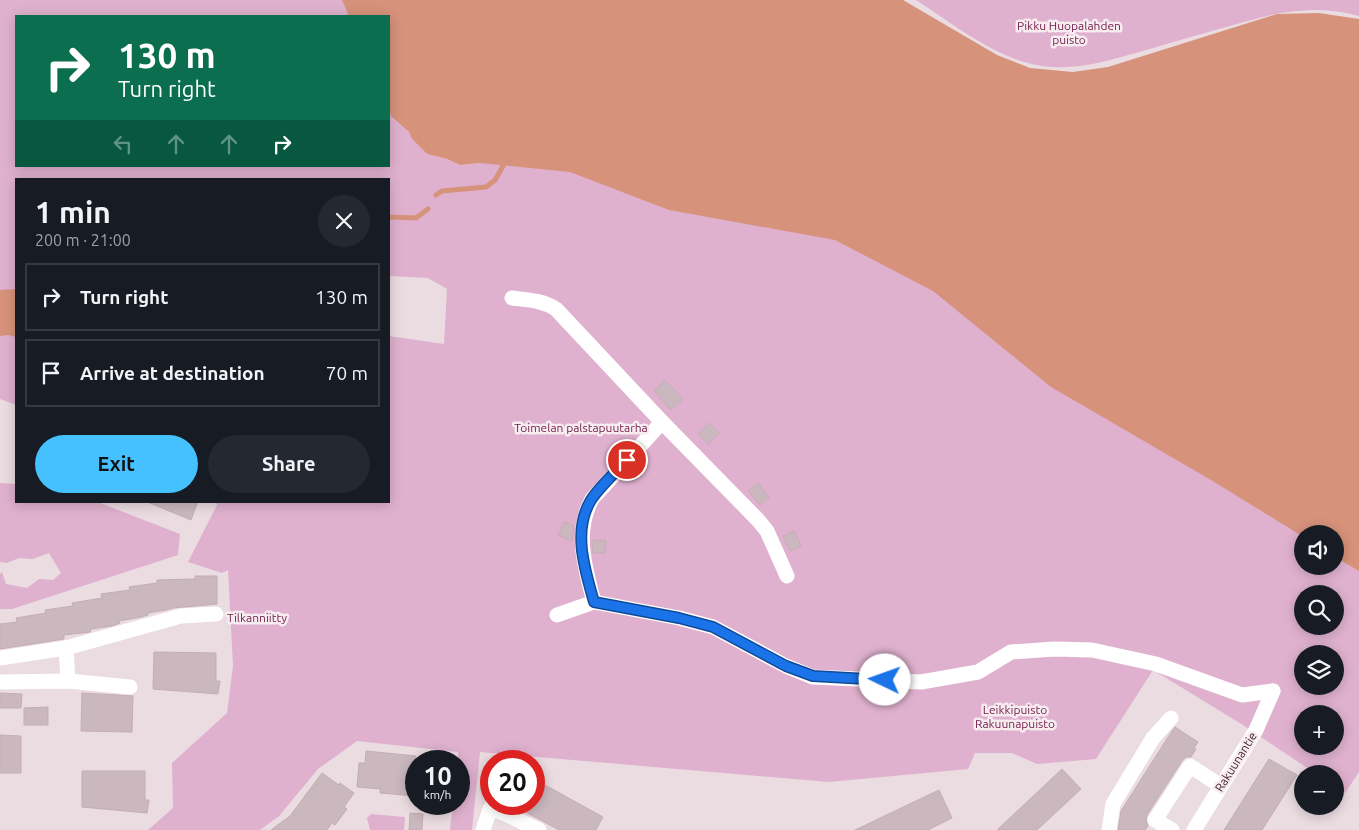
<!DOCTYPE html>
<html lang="en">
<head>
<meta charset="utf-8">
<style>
  body { margin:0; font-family:Ubuntu,sans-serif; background:#242831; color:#f1f3f6; height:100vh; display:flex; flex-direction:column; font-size:19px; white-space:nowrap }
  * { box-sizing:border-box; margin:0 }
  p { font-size:16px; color:#9ea1a6 }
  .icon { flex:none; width:28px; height:28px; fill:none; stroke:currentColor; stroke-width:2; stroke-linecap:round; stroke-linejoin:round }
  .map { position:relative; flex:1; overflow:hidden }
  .panel { position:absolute; left:15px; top:178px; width:375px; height:325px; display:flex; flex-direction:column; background:#171b24; border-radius:0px; box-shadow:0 2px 12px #0003 }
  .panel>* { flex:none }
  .top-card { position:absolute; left:15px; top:15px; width:375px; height:152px; border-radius:0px; box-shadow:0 2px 12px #0003; background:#0b6e4f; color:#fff; overflow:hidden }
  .buttons { position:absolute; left:1294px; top:525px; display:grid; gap:10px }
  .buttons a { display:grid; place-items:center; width:50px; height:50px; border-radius:50%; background:#171b24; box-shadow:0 2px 12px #0003; font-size:25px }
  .speed { position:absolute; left:405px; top:750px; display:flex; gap:10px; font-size:25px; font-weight:700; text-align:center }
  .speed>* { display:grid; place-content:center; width:65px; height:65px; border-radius:50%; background:#171b24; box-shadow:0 2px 12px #0003; line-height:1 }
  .speed small { font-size:12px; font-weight:400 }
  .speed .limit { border:8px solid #d22; background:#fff; color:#111 }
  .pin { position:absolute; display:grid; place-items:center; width:42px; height:42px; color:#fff; margin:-21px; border:2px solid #fff; border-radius:50%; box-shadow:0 1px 5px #0007 }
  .me { position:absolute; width:55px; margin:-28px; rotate:273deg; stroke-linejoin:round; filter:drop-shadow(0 0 4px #0008) }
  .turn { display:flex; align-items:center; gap:18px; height:105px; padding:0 20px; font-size:22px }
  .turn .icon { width:65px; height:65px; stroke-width:2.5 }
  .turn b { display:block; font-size:35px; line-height:42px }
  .lanes { display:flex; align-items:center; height:48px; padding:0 20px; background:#0003; justify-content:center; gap:25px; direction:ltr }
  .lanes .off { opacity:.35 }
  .round { display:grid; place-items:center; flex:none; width:52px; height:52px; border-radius:26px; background:#242831 }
  .summary { display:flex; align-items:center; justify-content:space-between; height:85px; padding:0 20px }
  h1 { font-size:30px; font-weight:600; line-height:38px }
  .cta { display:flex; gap:10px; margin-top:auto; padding:10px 20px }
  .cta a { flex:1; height:58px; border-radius:30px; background:#45c1ff; color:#111; font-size:20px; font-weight:600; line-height:58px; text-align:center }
  .cta a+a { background:#242831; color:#f1f3f6 }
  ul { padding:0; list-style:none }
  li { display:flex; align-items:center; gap:15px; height:68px; margin:0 10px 8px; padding:0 10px; border:2px solid #363941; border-radius:0px }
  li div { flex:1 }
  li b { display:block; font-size:19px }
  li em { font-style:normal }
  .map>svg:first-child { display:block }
  .green { fill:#dfb1ce; fill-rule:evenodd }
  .water { fill:#d7927b }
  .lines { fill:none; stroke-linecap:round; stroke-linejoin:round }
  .stream { stroke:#d7927b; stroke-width:5 }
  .building { fill:#cbb8bf; stroke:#c4adb5 }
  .minor { stroke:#fff; stroke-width:15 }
  .route-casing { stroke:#114b97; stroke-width:12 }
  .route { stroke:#1a73e8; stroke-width:9 }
  .labels { text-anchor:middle; stroke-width:5; stroke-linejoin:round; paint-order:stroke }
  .park-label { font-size:12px; fill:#76224e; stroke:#f7ecf0 }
  .street-label { font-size:12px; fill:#3b1c22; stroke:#f7ecf0 }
</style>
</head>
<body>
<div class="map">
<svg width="1359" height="830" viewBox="0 0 1359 830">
  <rect width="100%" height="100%" fill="#eadce1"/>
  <!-- green -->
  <g class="green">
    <path d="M0,0H384C397,31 392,82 392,116L409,132L412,139L427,154L447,159L460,165L480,163L540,116L1359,455V772L1345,793L1335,786V774H1316L1243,725L1153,670L1096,759L1037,764L1012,753H975L968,769L829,782L480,752L472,830H450L453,804H459L458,752L357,741L318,769L279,816L260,830H148L173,808L172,763L227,713L233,666L228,570L222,573L188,562L217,505L216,501H389V336L444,344L447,289L428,278L389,276V179H16V405L0,399ZM16,16H389V166H16ZM1302,534H1335V566H1302ZM1302,594H1335V626H1302ZM1302,654H1335V686H1302ZM1302,714H1335V746H1302Z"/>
    <path d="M916,0H1359V16C1309,2 1267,15 1219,29C1192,37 1165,44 1139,52C1101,63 1063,74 1024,62C985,50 950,22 916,0Z"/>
    <polygon points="0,483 16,484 16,501 95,501 180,534 178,555 12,609 0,609 0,574 2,572 6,584 27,588 39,579 53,580 61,573 49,553 33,559 19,558 7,563 0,562"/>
    <polygon points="371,814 405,817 404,830 370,830 367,818"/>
  </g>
  <!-- water -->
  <g class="water">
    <polygon points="342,0 903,0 997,55 1030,68 1073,72 1108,67 1277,14 1319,13 1359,19 1359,571 1335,557 1335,534 1302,534 1302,536 1211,480 1051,387 933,291 835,240 669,210 570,172 480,163 460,165 447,159 427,154 412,139 409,132 391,116 389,109 389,16 349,16"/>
    <polygon points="16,289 16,337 8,335 0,336 0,290"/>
  </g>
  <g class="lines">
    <!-- stream -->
    <g class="stream">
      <polyline points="436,195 442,191 486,187 495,180 503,166"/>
      <polyline points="389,217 416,218 428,209"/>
    </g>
  </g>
  <!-- building -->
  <g class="building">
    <polygon points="665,380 683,399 671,410 654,391"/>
    <polygon points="709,423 719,433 709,444 698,434"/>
    <polygon points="758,483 769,497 760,505 748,491"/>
    <polygon points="145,501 198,501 191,520"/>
    <polygon points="564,522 574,526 572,541 558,535"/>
    <polygon points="794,531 801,546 790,551 783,536"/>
    <polygon points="594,540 606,541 605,553 593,553 592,542"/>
    <polygon points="195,576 217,576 217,604 173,608 166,610 148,613 148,615 141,617 119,621 120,623 112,626 91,629 90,632 64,635 64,639 0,649 0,624 17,622 16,618 46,613 45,610 73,606 72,603 102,598 101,594 130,590 129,587 157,583 157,580 195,579"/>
    <polygon points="154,652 216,653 216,681 220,681 218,694 153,689"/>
    <polygon points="0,693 22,694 21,708 0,708"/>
    <polygon points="82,693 133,696 132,732 81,731"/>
    <polygon points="48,707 48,725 24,725 24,708"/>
    <polygon points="1175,727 1198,742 1194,748 1196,749 1191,757 1186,757 1182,761 1147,815 1146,820 1148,826 1145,830 1118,830 1121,811 1170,734"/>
    <polygon points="0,735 21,736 21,773 0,773"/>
    <polygon points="366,751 416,756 416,796 380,793 380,789 357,787 359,763 365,763"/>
    <polygon points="1269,759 1297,775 1262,830 1224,830"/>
    <polygon points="1062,769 1081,789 1037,830 997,830"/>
    <polygon points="82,771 145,771 145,800 149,800 147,813 82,807"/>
    <polygon points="322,773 339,785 340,783 354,793 344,807 347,809 335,825 332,823 327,830 271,830 290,816"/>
    <polygon points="534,779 603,817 596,830 559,830 511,804 534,804"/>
    <polygon points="939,790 952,818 928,830 855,830"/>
    <polygon points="410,813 423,814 422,830 409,830"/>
  </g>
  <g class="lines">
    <!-- minor -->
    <g class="minor">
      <path d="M512,298C528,300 542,300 556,309L662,422L758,520L767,531L787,576"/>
      <path d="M594,602C585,568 574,532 592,499L662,422"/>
      <polyline points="557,615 594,602 679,618 713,627 786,666 813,677 921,682 978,672 1011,652 1054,649 1092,650 1156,664 1242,695 1273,691"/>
      <polyline points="66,648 68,681"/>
      <polyline points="0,658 66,648 181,616 216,614"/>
      <polyline points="0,682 68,681 130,687"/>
      <polyline points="483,830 490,809 501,812 539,830"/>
      <polyline points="1109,830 1113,804 1153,738 1171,718"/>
      <polyline points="1172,830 1155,820 1190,766 1221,786"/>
      <polyline points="1194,830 1256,730 1273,691"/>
    </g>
  </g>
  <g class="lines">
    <!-- route casing -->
    <g class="route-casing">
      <path id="route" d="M627,460C615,473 600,486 591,500C572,531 585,570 594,602L679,618L713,627L786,666L813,676L885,680"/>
    </g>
    <!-- route -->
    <use href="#route" class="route"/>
  </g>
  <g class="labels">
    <!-- park labels -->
    <g class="park-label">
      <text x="1069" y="30">Pikku Huopalahden<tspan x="1069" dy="14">puisto</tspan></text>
      <text x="581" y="432">Toimelan palstapuutarha</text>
      <text x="257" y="622">Tilkanniitty</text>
      <text x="1015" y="714">Leikkipuisto<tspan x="1015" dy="14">Rakuunapuisto</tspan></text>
    </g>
    <!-- street labels -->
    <g class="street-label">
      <text transform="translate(1236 762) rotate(-58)" y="4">Rakuunantie</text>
    </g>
  </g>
</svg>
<div class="buttons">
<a><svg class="icon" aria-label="sound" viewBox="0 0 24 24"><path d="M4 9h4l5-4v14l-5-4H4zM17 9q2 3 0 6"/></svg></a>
<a><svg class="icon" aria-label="search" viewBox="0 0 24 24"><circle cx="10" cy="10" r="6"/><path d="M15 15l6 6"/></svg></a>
<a><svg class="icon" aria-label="layers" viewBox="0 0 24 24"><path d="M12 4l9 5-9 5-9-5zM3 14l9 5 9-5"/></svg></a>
<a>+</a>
<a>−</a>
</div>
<div class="speed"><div>10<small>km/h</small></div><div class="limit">20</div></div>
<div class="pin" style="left:627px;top:460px;background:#d93025"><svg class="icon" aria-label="arrive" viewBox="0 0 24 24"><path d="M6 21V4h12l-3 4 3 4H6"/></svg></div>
<svg class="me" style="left:885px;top:680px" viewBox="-20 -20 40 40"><circle r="19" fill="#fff"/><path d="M0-13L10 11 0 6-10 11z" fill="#1a73e8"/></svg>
<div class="top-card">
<div class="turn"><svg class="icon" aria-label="right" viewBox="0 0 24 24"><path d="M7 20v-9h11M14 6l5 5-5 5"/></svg><div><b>130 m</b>Turn right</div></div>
<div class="lanes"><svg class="icon off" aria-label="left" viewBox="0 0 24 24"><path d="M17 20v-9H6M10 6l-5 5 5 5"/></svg><svg class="icon off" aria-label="ahead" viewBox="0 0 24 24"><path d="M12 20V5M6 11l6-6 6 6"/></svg><svg class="icon off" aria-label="ahead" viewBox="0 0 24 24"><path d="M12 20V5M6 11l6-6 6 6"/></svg><svg class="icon" aria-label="right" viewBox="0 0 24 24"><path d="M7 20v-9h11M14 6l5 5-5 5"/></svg></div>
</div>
<section class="panel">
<div class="summary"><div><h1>1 min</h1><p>200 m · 21:00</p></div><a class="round"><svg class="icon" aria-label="close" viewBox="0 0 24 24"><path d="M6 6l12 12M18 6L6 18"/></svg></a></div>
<ul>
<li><svg class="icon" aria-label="right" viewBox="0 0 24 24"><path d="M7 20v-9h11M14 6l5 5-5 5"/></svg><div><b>Turn right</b></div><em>130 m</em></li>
<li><svg class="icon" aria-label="arrive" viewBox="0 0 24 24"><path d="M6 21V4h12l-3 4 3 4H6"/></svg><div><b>Arrive at destination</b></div><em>70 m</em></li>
</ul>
<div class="cta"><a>Exit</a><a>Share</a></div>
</section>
</div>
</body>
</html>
